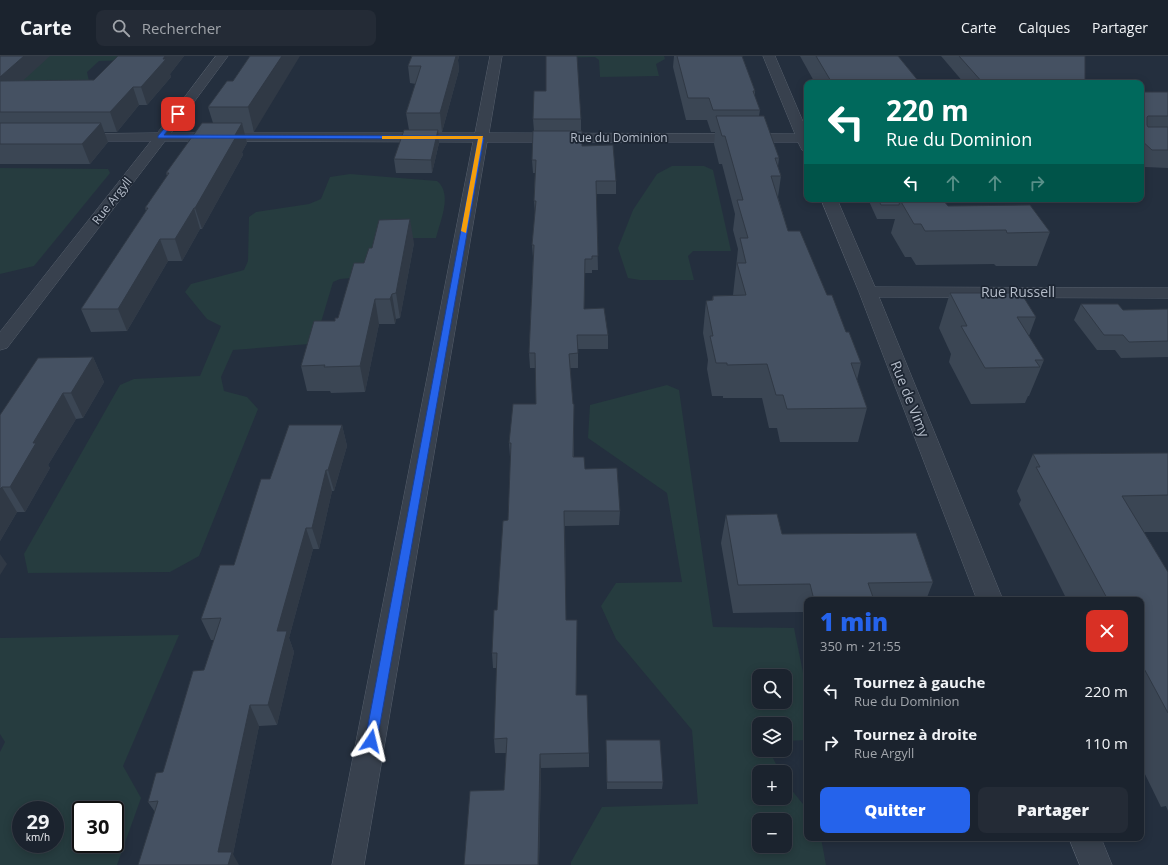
<!DOCTYPE html>
<html lang="fr">
<head>
<meta charset="utf-8">
<style>
  body { margin:0; font-family:"Open Sans",sans-serif; background:#242b36; color:#f1f3f6; height:100vh; display:flex; flex-direction:column; font-size:15px; white-space:nowrap }
  * { box-sizing:border-box; margin:0 }
  p { font-size:13px; color:#a0a4aa }
  .icon { flex:none; width:22px; height:22px; fill:none; stroke:currentColor; stroke-width:2; stroke-linecap:round; stroke-linejoin:round }
  .map { position:relative; flex:1; overflow:hidden }
  .panel { position:absolute; left:804px; top:541px; width:340px; height:244px; display:flex; flex-direction:column; background:#1b232e; border-radius:8px; box-shadow:0 2px 10px #0003,0 0 0 1px #39404a }
  .panel>* { flex:none }
  .top-card { position:absolute; left:804px; top:24px; width:340px; height:122px; border-radius:8px; box-shadow:0 2px 10px #0003,0 0 0 1px #39404a; background:#00695c; color:#fff; overflow:hidden }
  .tools { position:absolute; left:752px; top:613px; display:grid; gap:8px }
  .tools a { display:grid; place-items:center; width:40px; height:40px; border-radius:8px; background:#1b232e; box-shadow:0 2px 10px #0003,0 0 0 1px #39404a; font-size:20px }
  .speed { position:absolute; left:12px; top:745px; display:flex; gap:8px; font-size:20px; font-weight:700; text-align:center }
  .speed>* { display:grid; place-content:center; width:52px; height:52px; border-radius:50%; background:#1b232e; box-shadow:0 2px 10px #0003,0 0 0 1px #39404a; line-height:1 }
  .speed small { font-size:10px; font-weight:400 }
  .speed .limit { border:2px solid #111; border-radius:6px; background:#fff; color:#111 }
  .pin { position:absolute; display:grid; place-items:center; width:34px; height:34px; color:#fff; margin:-17px; border-radius:8px; box-shadow:0 2px 6px #0006 }
  .me { position:absolute; width:44px; margin:-22px; rotate:10deg; stroke-linejoin:round; filter:drop-shadow(0 0 3px #0008) }
  .turn { display:flex; align-items:center; gap:14px; height:84px; padding:0 16px; font-size:18px }
  .turn .icon { width:52px; height:52px; stroke-width:2.5 }
  .turn b { display:block; font-size:28px; line-height:34px }
  .lanes { display:flex; align-items:center; height:38px; padding:0 16px; background:#0003; justify-content:center; gap:20px; direction:ltr }
  .lanes .off { opacity:.35 }
  .round { display:grid; place-items:center; flex:none; width:42px; height:42px; border-radius:8px; background:#242b36 }
  .head { display:flex; align-items:center; justify-content:space-between; height:68px; padding:0 16px }
  h1 { font-size:24px; font-weight:800; line-height:30px; color:#2563eb }
  .button { display:flex; gap:8px; margin-top:auto; padding:8px 16px }
  .button a { flex:1; height:46px; border-radius:8px; background:#2563eb; color:#fff; font-size:16px; font-weight:800; line-height:46px; text-align:center }
  .button a+a { background:#242b36; color:#f1f3f6 }
  ul { padding:0; list-style:none }
  li { display:flex; align-items:center; gap:12px; height:52px; padding:0 16px }
  li div { flex:1 }
  li b { display:block; font-size:15px }
  li em { font-style:normal }
  header { display:flex; align-items:center; gap:24px; box-sizing:border-box; height:56px; padding:0 20px; background:#1b232e; border-bottom:1px solid #39404a }
  header strong { font-size:19px }
  nav { display:flex; gap:22px; margin-inline-start:auto; font-size:14px }
  .search { width:280px; height:36px; background:#242b36; display:flex; align-items:center; gap:10px; box-sizing:border-box; padding:0 14px; border-radius:8px; color:#a0a4aa; font-size:15px }
  .map>svg:first-child { display:block }
  .green { fill:#263c3f; fill-rule:evenodd }
  .lines { fill:none; stroke-linecap:round; stroke-linejoin:round }
  .minor-casing { stroke:#565f6c; stroke-width:1 }
  .minor { fill:#38414e; fill-rule:evenodd }
  .wall { fill:#3b4654 }
  .shaded-wall { fill:#303945 }
  .building { fill:#455162; stroke:#303945 }
  .route { fill:#2563eb; stroke:#184099 }
  .slow { fill:#f59e0b }
  .labels { text-anchor:middle; stroke-width:3.5; stroke-linejoin:round; paint-order:stroke }
  .far-street-label { font-size:12px; fill:#b4bcc9; stroke:#1d2633 }
  .street-label { font-size:14px; fill:#b4bcc9; stroke:#1d2633 }
</style>
</head>
<body>
<header>
<strong>Carte</strong>
<div class="search"><svg class="icon" aria-label="search" viewBox="0 0 24 24"><circle cx="10" cy="10" r="6"/><path d="M15 15l6 6"/></svg>Rechercher</div>
<nav><a>Carte</a><a>Calques</a><a>Partager</a></nav>
</header>
<div class="map">
<svg width="1168" height="809" viewBox="0 0 1168 809">
  <rect width="100%" height="100%" fill="#242f3e"/>
  <!-- green -->
  <g class="green">
    <polygon points="0,0 136,0 132,4 99,5 87,16 89,25 0,39"/>
    <polygon points="553,0 664,0 665,3 656,8 659,20 600,21 599,4 595,1 550,2"/>
    <polygon points="672,110 704,110 713,114 731,195 693,195 688,200 694,224 640,224 628,222 618,192 633,154 657,118"/>
    <polygon points="0,112 108,113 110,117 34,210 0,218"/>
    <path d="M350,118L437,125C453,138 440,165 436,182H379L363,221L340,223L333,226L316,283L309,288L233,294L221,321L224,335L247,341L258,353L199,500L170,516L28,517L24,498L120,329L134,323L200,320L221,270L207,263L185,236L191,228L244,214L248,205L249,161L256,156L309,148L321,143L330,121Z"/>
    <path d="M667,329L679,334L713,571L794,572L807,636V684L785,685V668H759V694H769L780,716H759V742H785V726L807,753V782H821L826,809H571V806L602,751L698,748L692,674L616,583L601,550L616,527L682,526L667,437L588,382L590,349ZM759,620H785V646H759ZM759,764H785V790H759Z"/>
    <path d="M179,579L123,710L141,742L117,809H0V696L5,686L0,678V582ZM21,754H55V788H21ZM81,754H115V788H81Z"/>
  </g>
  <g class="lines">
    <!-- minor casing -->
    <g class="minor-casing">
      <g id="minor">
        <polygon points="216,0 228,0 171,77 475,77 490,0 502,0 489,77 795,78 763,0 775,0 807,75 807,95 802,94 798,86 487,86 364,809 332,809 473,86 165,85 7,292 0,294 0,276 151,85 75,85 70,84 68,81 70,78 157,77"/>
        <polygon points="821,143 837,143 875,231 1168,232 1168,242 879,241 1003,544 977,544 859,236"/>
        <polygon points="1069,782 1101,782 1112,809 1080,809"/>
      </g>
    </g>
    <!-- minor -->
    <use href="#minor" class="minor"/>
  </g>
  <!-- wall -->
  <g class="wall">
    <polygon points="0,0 24,25 94,24 118,0 184,0 170,18 171,21 147,49 139,49 117,76 104,76 108,86 90,108 0,108"/>
    <polygon points="250,0 254,76 244,76 247,87 242,96 243,99 202,173 200,173 182,205 168,205 127,275 91,276 81,253 146,155 145,152 167,120 166,117 213,67 208,51 233,25"/>
    <polygon points="412,0 459,0 458,4 459,14 442,76 438,76 439,87 432,117 396,117 394,103 409,74 406,57 416,28 410,27 408,10"/>
    <polygon points="674,0 742,0 755,35 755,41 760,54 759,60 779,102 778,111 781,120 778,141 788,175 827,239 861,307 857,324 867,352 858,386 780,386 777,372 769,372 762,342 723,342 723,340 712,340 707,313 708,304 703,277 706,245 712,244 713,240 733,239 738,193 733,174 735,158 722,108 719,108 714,88 715,76 711,76 707,64 686,64 673,11"/>
    <polygon points="800,0 898,0 920,27 815,27"/>
    <polygon points="941,0 1085,0 1085,27 964,27"/>
    <polygon points="1141,36 1168,36 1168,112 1145,111 1141,108"/>
    <polygon points="533,63 581,63 581,75 582,90 616,125 616,138 596,138 598,214 592,214 592,217 585,217 584,253 608,279 608,293 578,293 578,312 570,312 573,348 574,348 574,401 585,413 620,455 619,469 565,470 566,564 577,578 576,639 589,697 589,711 541,712 539,809 464,809 504,734 506,697 495,697 494,683 497,612 493,612 492,597 508,464 511,401 510,401 509,387 536,348 536,312 530,312 529,297 533,202 532,189 535,158 534,145 535,117 533,117 532,104 534,75"/>
    <polygon points="868,143 907,143 908,144 948,150 1050,176 1037,210 996,210 994,208 916,209 911,201 905,201 891,177 895,163 877,163"/>
    <polygon points="414,187 400,262 396,263 395,268 379,268 365,336 331,337 330,335 307,335 301,310 335,265 338,262 364,207"/>
    <polygon points="950,237 1036,261 1029,280 1044,304 1029,340 1028,340 1025,347 971,348 949,306 951,298 939,272"/>
    <polygon points="1081,248 1123,254 1168,253 1168,301 1121,302 1115,294 1097,294 1074,264"/>
    <polygon points="93,301 104,326 83,362 76,363 48,409 50,412 25,456 17,456 0,485 0,359"/>
    <polygon points="342,369 347,390 334,435 332,435 319,493 313,493 289,582 294,596 277,669 259,670 233,798 155,756 148,746 163,716 204,614 214,584 211,584 201,563 234,509 270,423"/>
    <polygon points="1168,397 1168,476 1144,476 1168,516 1168,755 1166,750 1161,751 1141,710 1141,703 1144,699 1141,694 1141,544 1067,544 1019,448 1021,444 1017,435 1033,398"/>
    <polygon points="726,459 782,478 933,526 926,544 807,544 807,575 803,556 733,557 721,487"/>
    <polygon points="606,684 663,726 662,733 607,733"/>
  </g>
  <!-- shaded-wall -->
  <g class="shaded-wall">
    <polygon points="24,0 50,0 3,43 0,36 0,21"/>
    <polygon points="165,0 184,0 170,18 171,21 147,49 141,31"/>
    <polygon points="282,0 300,0 254,76 248,51"/>
    <polygon points="453,0 459,0 458,4 459,14 442,76 440,57"/>
    <polygon points="133,31 139,49 117,76 110,56"/>
    <polygon points="101,67 108,86 90,108 82,88"/>
    <polygon points="242,67 247,87 242,96 243,99 202,173 195,152 235,79"/>
    <polygon points="438,74 439,87 432,117 431,104"/>
    <polygon points="194,152 200,173 182,205 175,183"/>
    <polygon points="410,163 414,187 400,262 396,237"/>
    <polygon points="160,183 168,205 127,275 118,253"/>
    <polygon points="392,238 396,263 395,268 390,243"/>
    <polygon points="375,243 379,268 365,336 360,310"/>
    <polygon points="93,301 104,326 83,362 71,337"/>
    <polygon points="63,337 76,363 48,409 50,412 25,456 10,431 33,387"/>
    <polygon points="342,369 347,390 334,435 328,414"/>
    <polygon points="326,414 332,435 319,493 312,472"/>
    <polygon points="2,431 17,456 0,485 0,433"/>
    <polygon points="306,472 313,493 289,582 294,596 277,669 268,649 277,575"/>
    <polygon points="0,498 7,508 0,519"/>
    <polygon points="250,649 259,670 233,798 239,809 225,809 218,796"/>
    <polygon points="540,698 541,712 539,809 538,809"/>
  </g>
  <!-- building -->
  <g class="building">
    <polygon points="0,0 24,0 0,21"/>
    <polygon points="118,0 165,0 163,3 166,3 141,31 133,31 110,56 0,56 0,25 94,24"/>
    <polygon points="250,0 282,0 248,51 208,51 227,25 233,25"/>
    <polygon points="412,0 456,0 440,57 406,57 421,10 408,10"/>
    <polygon points="546,0 577,0 581,63 533,63 534,35 546,35"/>
    <polygon points="677,0 742,0 755,35 753,35 760,54 713,54 709,42 688,42"/>
    <polygon points="816,0 898,0 920,27 832,27"/>
    <polygon points="959,0 1085,0 1085,27 983,27"/>
    <polygon points="1141,36 1168,36 1168,60 1148,60 1147,61 1147,69 1148,71 1168,71 1168,94 1152,94 1141,84"/>
    <polygon points="716,60 764,60 779,102 775,102 781,120 771,120 788,175 800,175 827,239 832,239 846,276 849,276 861,307 851,307 867,352 787,353 783,339 776,339 767,308 727,309 727,307 716,307 710,280 713,280 706,245 713,244 713,240 746,239 737,207 746,207 740,182 748,182 737,144 743,144 725,80 722,80"/>
    <polygon points="0,67 101,67 82,88 0,88"/>
    <polygon points="202,67 242,67 235,79 237,79 195,152 194,152 175,183 160,183 118,253 81,253 148,152 145,152 169,117 166,117"/>
    <polygon points="404,74 438,74 431,104 394,103"/>
    <polygon points="533,75 582,75 582,90 613,89 616,125 596,125 598,200 592,200 592,203 585,203 584,253 604,252 608,279 577,279 578,297 569,298 573,348 574,348 573,401 584,401 585,413 617,412 620,455 564,455 566,564 577,564 576,639 587,639 589,697 540,698 538,809 464,809 470,735 504,734 507,682 494,683 497,597 492,597 494,554 497,554 503,465 508,464 511,387 509,387 513,348 536,348 535,297 529,297 534,189 532,189 536,145 534,145 536,104 532,104"/>
    <polygon points="878,143 907,143 908,144 900,144 899,149 881,149"/>
    <polygon points="900,144 943,144 948,150 1030,149 1050,176 1007,177 1006,174 925,175 921,168 914,168"/>
    <polygon points="410,163 396,237 392,238 390,243 375,243 360,310 324,311 325,309 301,310 314,265 335,265 335,262 338,262 354,207 364,207 369,192 372,192 379,164"/>
    <polygon points="950,237 1021,237 1036,261 1017,261 1044,304 1035,304 1040,311 985,312 961,270 967,270"/>
    <polygon points="1081,248 1118,248 1123,254 1168,253 1168,285 1129,286 1123,279 1104,279"/>
    <polygon points="93,301 71,337 63,337 33,387 36,387 10,431 2,431 0,433 0,359 38,302"/>
    <polygon points="289,369 342,369 328,414 326,414 312,472 306,472 277,575 287,575 268,649 250,649 218,796 232,796 228,809 138,809 158,745 148,746 156,717 163,716 193,615 204,614 221,562 201,563 220,509 234,509 261,423 270,423"/>
    <polygon points="1168,397 1168,439 1122,440 1168,516 1168,657 1141,607 1141,544 1108,544 1036,411 1040,411 1033,398"/>
    <polygon points="777,458 782,478 916,477 933,526 868,527 874,544 814,544 810,528 738,529 726,459"/>
    <polygon points="606,684 660,684 663,726 607,726"/>
  </g>
  <!-- route -->
  <polygon class="route" points="178,56 181,58 164,79 481,80 484,82 377,685 375,689 371,690 367,689 365,685 478,83 158,82 158,80"/>
  <!-- slow -->
  <polygon class="slow" points="382,80 483,80 466,177 461,175 478,83 382,83"/>
  <g class="labels">
    <!-- far-street labels -->
    <g class="far-street-label">
      <text x="619" y="86">Rue du Dominion</text>
      <text transform="translate(112 145) rotate(-52)" y="4">Rue Argyll</text>
    </g>
    <!-- street labels -->
    <g class="street-label">
      <text x="1018" y="241">Rue Russell</text>
      <text transform="translate(910 343) rotate(68)" y="5">Rue de Vimy</text>
    </g>
  </g>
</svg>
<div class="tools">
<a><svg class="icon" aria-label="search" viewBox="0 0 24 24"><circle cx="10" cy="10" r="6"/><path d="M15 15l6 6"/></svg></a>
<a><svg class="icon" aria-label="layers" viewBox="0 0 24 24"><path d="M12 4l9 5-9 5-9-5zM3 14l9 5 9-5"/></svg></a>
<a>+</a>
<a>−</a>
</div>
<div class="speed"><div>29<small>km/h</small></div><div class="limit">30</div></div>
<div class="pin" style="left:178px;top:58px;background:#d93025"><svg class="icon" aria-label="arrive" viewBox="0 0 24 24"><path d="M6 21V4h12l-3 4 3 4H6"/></svg></div>
<svg class="me" style="left:371px;top:685px" viewBox="-20 -20 40 40"><path d="M0-17L14 15 0 8-14 15z" fill="#2563eb" stroke="#fff" stroke-width="4"/></svg>
<div class="top-card">
<div class="turn"><svg class="icon" aria-label="left" viewBox="0 0 24 24"><path d="M17 20v-9H6M10 6l-5 5 5 5"/></svg><div><b>220 m</b>Rue du Dominion</div></div>
<div class="lanes"><svg class="icon" aria-label="left" viewBox="0 0 24 24"><path d="M17 20v-9H6M10 6l-5 5 5 5"/></svg><svg class="icon off" aria-label="ahead" viewBox="0 0 24 24"><path d="M12 20V5M6 11l6-6 6 6"/></svg><svg class="icon off" aria-label="ahead" viewBox="0 0 24 24"><path d="M12 20V5M6 11l6-6 6 6"/></svg><svg class="icon off" aria-label="right" viewBox="0 0 24 24"><path d="M7 20v-9h11M14 6l5 5-5 5"/></svg></div>
</div>
<section class="panel">
<div class="head"><div><h1>1 min</h1><p>350 m · 21:55</p></div><a class="round" style="background:#d93025;color:#fff"><svg class="icon" aria-label="close" viewBox="0 0 24 24"><path d="M6 6l12 12M18 6L6 18"/></svg></a></div>
<ul>
<li><svg class="icon" aria-label="left" viewBox="0 0 24 24"><path d="M17 20v-9H6M10 6l-5 5 5 5"/></svg><div><b>Tournez à gauche</b><p>Rue du Dominion</p></div><em>220 m</em></li>
<li><svg class="icon" aria-label="right" viewBox="0 0 24 24"><path d="M7 20v-9h11M14 6l5 5-5 5"/></svg><div><b>Tournez à droite</b><p>Rue Argyll</p></div><em>110 m</em></li>
</ul>
<div class="button"><a>Quitter</a><a>Partager</a></div>
</section>
</div>
</body>
</html>
